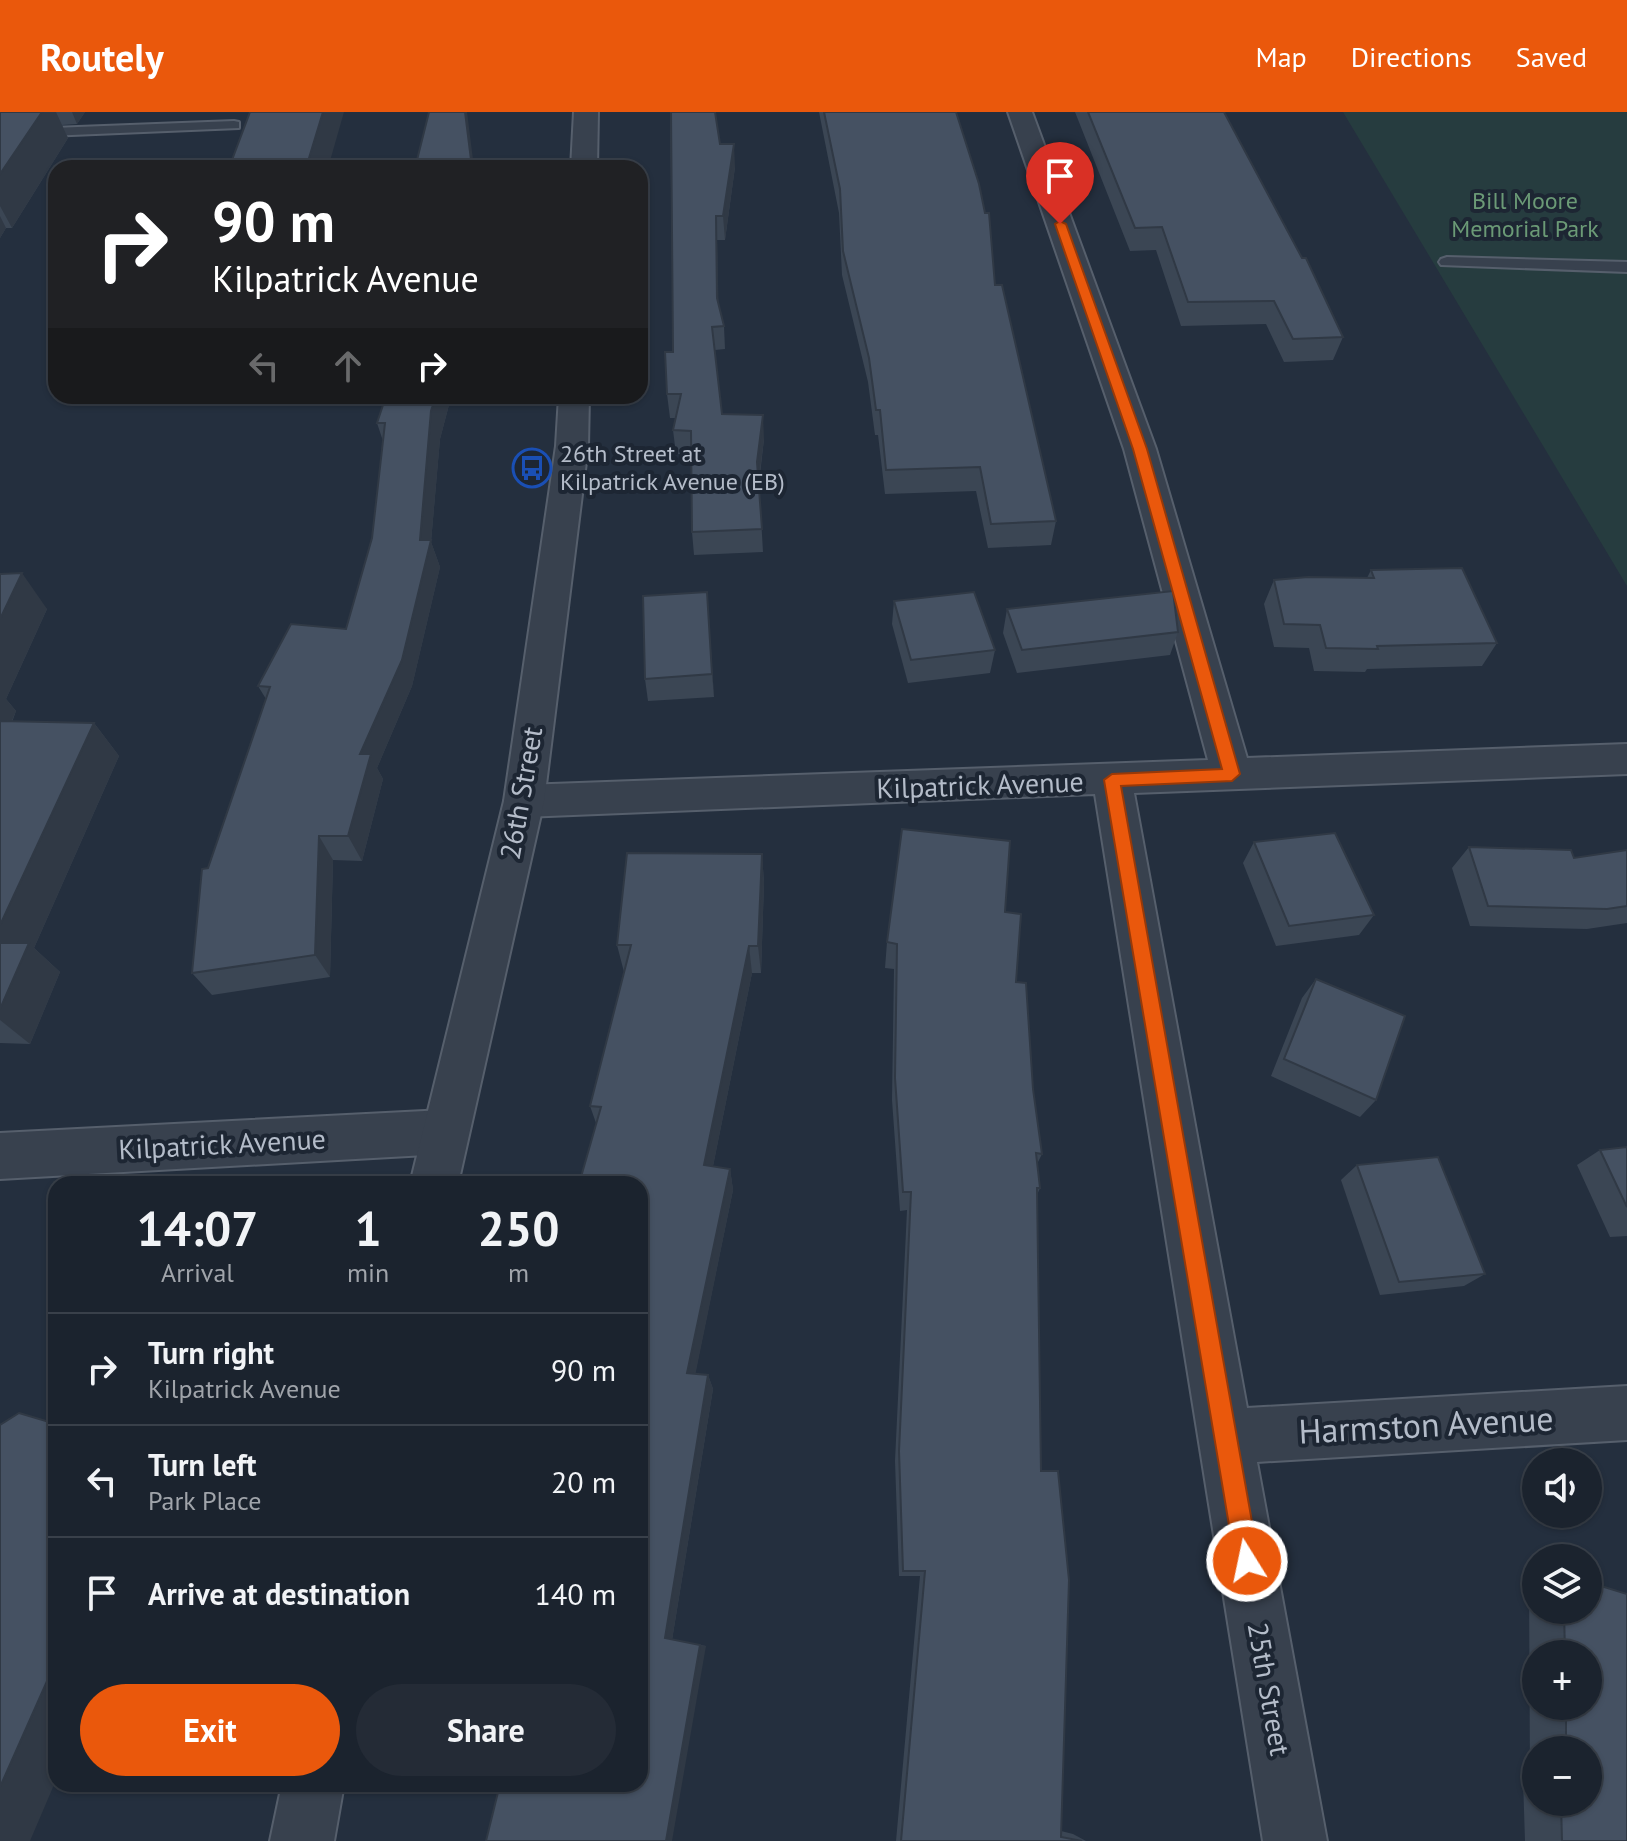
<!DOCTYPE html>
<html lang="en">
<head>
<meta charset="utf-8">
<style>
  body { margin:0; font-family:"PT Sans",sans-serif; background:#242b36; color:#f1f3f6; height:100vh; display:flex; flex-direction:column; font-size:30px; white-space:nowrap }
  * { box-sizing:border-box; margin:0 }
  p { font-size:26px; color:#a0a4aa }
  .icon { flex:none; width:44px; height:44px; fill:none; stroke:currentColor; stroke-width:2; stroke-linecap:round; stroke-linejoin:round }
  .map { position:relative; flex:1; overflow:hidden }
  .sheet { position:absolute; left:48px; top:1064px; width:600px; height:616px; display:flex; flex-direction:column; background:#1b232e; border-radius:24px; box-shadow:0 2px 6px #0004,0 0 0 2px #39404a }
  .sheet>* { flex:none }
  .guide { position:absolute; left:48px; top:48px; width:600px; height:244px; border-radius:24px; box-shadow:0 2px 6px #0004,0 0 0 2px #39404a; background:#202124; color:#fff; overflow:hidden }
  .controls { position:absolute; left:1522px; top:1336px; display:grid; gap:16px }
  .controls a { display:grid; place-items:center; width:80px; height:80px; border-radius:50%; background:#1b232e; box-shadow:0 2px 6px #0004,0 0 0 2px #39404a; font-size:40px }
  .pin { position:absolute; display:grid; place-items:center; width:68px; height:68px; color:#fff; margin:-82px -34px; border-radius:50% 50% 50% 0; rotate:-45deg; box-shadow:0 0 8px #0007 }
  .pin .icon { rotate:45deg }
  .me { position:absolute; width:88px; margin:-44px; rotate:350deg; stroke-linejoin:round; filter:drop-shadow(0 0 6px #0008) }
  .turn { display:flex; align-items:center; gap:28px; height:168px; padding:0 32px; font-size:36px }
  .turn .icon { width:104px; height:104px; stroke-width:2.5 }
  .turn b { display:block; font-size:56px; line-height:68px }
  .lanes { display:flex; align-items:center; height:76px; padding:0 32px; background:#0003; justify-content:center; gap:40px; direction:ltr }
  .lanes .off { opacity:.35 }
  .eta { display:flex; justify-content:space-evenly; align-items:center; height:136px; text-align:center }
  .eta b { font-size:48px; font-weight:600; line-height:56px }
  .button { display:flex; gap:16px; margin-top:auto; padding:16px 32px }
  .button a { flex:1; height:92px; border-radius:48px; background:#ea580c; color:#fff; font-size:32px; font-weight:600; line-height:92px; text-align:center }
  .button a+a { background:#242b36; color:#f1f3f6 }
  ul { padding:0; list-style:none }
  li { display:flex; align-items:center; gap:24px; height:112px; padding:0 32px; border-top:2px solid #39404a }
  li div { flex:1 }
  li b { display:block; font-size:30px }
  li em { font-style:normal }
  header { display:flex; align-items:center; gap:48px; box-sizing:border-box; height:112px; padding:0 40px; background:#ea580c; color:#fff }
  header strong { font-size:38px }
  nav { display:flex; gap:44px; margin-inline-start:auto; font-size:28px }
  .map>svg:first-child { display:block }
  .green { fill:#263c3f }
  .lines { fill:none; stroke-linecap:round; stroke-linejoin:round }
  .service-casing { stroke:#565f6c; stroke-width:4 }
  .minor-casing { stroke:#565f6c; stroke-width:4 }
  .tertiary-casing { stroke:#565f6c; stroke-width:4 }
  .service { fill:#38414e; fill-rule:evenodd }
  .minor { fill:#38414e; fill-rule:evenodd }
  .tertiary { fill:#38414e; fill-rule:evenodd }
  .wall { fill:#3b4654; fill-rule:evenodd }
  .shaded-wall { fill:#303945 }
  .building { fill:#455162; stroke:#303945; stroke-width:2 }
  .route { fill:#ea580c; stroke:#983908; stroke-width:2 }
  .labels { text-anchor:middle; stroke-width:8; stroke-linejoin:round; paint-order:stroke }
  .far-park-label { font-size:24px; fill:#6b9a76; stroke:#1d2633 }
  .far-poi-label { font-size:24px; fill:#b4bcc9; stroke:#1d2633; text-anchor:start }
  .street-label { font-size:28px; fill:#b4bcc9; stroke:#1d2633 }
  .near-street-label { font-size:34px; fill:#b4bcc9; stroke:#1d2633 }
</style>
</head>
<body>
<header>
<strong>Routely</strong>
<nav><a>Map</a><a>Directions</a><a>Saved</a></nav>
</header>
<div class="map">
<svg width="1627" height="1729" viewBox="0 0 1627 1729">
  <rect width="100%" height="100%" fill="#242f3e"/>
  <!-- green -->
  <polygon class="green" points="1343,0 1627,0 1627,474"/>
  <g class="lines">
    <!-- service casing -->
    <g class="service-casing">
      <g id="service">
        <polygon points="234,9 239,10 239,16 0,26 0,18"/>
        <polygon points="1447,145 1627,150 1627,160 1441,153 1439,150 1441,147"/>
      </g>
    </g>
    <!-- minor casing -->
    <g class="minor-casing">
      <g id="minor">
        <polygon points="1008,0 1032,0 1156,337 1247,646 1627,632 1627,662 1134,681 1247,1296 1627,1274 1627,1328 1257,1350 1327,1729 1263,1729 1095,682 524,705 510,700 504,689 510,678 524,673 1208,648 1124,337"/>
        <polygon points="444,998 461,1004 468,1020 461,1036 444,1042 0,1067 0,1021"/>
      </g>
    </g>
    <!-- tertiary casing -->
    <g class="tertiary-casing">
      <g id="tertiary">
        <polygon points="574,0 598,0 597,56 571,56"/>
        <polygon points="559,284 589,284 588,334 544,689 458,1072 410,1072 504,689 556,334"/>
        <polygon points="282,1672 344,1672 334,1729 270,1729"/>
      </g>
    </g>
    <!-- service -->
    <use href="#service" class="service"/>
    <!-- minor -->
    <use href="#minor" class="minor"/>
    <!-- tertiary -->
    <use href="#tertiary" class="tertiary"/>
  </g>
  <!-- wall -->
  <g class="wall">
    <polygon points="0,0 85,0 77,12 62,13 68,26 12,116 6,116 0,126"/>
    <polygon points="670,0 715,0 720,32 735,55 725,128 717,128 718,192 724,214 725,237 715,238 722,302 764,327 759,371 763,440 694,443 692,420 691,342 676,342 673,318 676,306 670,306 667,282 673,240"/>
    <polygon points="819,0 956,0 995,173 1056,409 1051,433 988,436 976,379 885,382 878,323 875,323 868,270 842,163 839,101"/>
    <polygon points="1075,0 1224,0 1343,225 1333,248 1284,250 1266,212 1181,214 1156,138 1130,139"/>
    <polygon points="450,289 440,327 431,430 440,455 412,574 377,656 383,667 362,749 333,748 330,865 212,883 192,861 208,756 266,587 258,574 346,517 372,426 383,329 377,311"/>
    <polygon points="1371,458 1497,531 1482,554 1367,557 1365,560 1314,559 1309,536 1274,535 1264,492 1274,468 1367,466"/>
    <polygon points="0,462 47,497 6,587 16,599 12,610 94,611 119,644 34,836 60,860 30,932 0,931"/>
    <polygon points="707,480 714,585 648,589 645,567"/>
    <polygon points="894,489 995,538 990,561 908,571 892,512"/>
    <polygon points="1007,497 1178,520 1170,543 1017,561 1003,521"/>
    <polygon points="1254,730 1374,803 1359,823 1276,834 1243,751"/>
    <polygon points="1469,735 1574,746 1627,738 1627,811 1587,817 1470,814 1452,756"/>
    <polygon points="762,742 764,771 761,861 752,861 713,1054 730,1057 733,1078 695,1262 708,1263 713,1277 672,1528 706,1534 640,1672 596,1011 590,994 624,860 617,833"/>
    <polygon points="1005,800 1042,1042 1037,1052 1040,1076 1037,1083 1041,1359 1061,1719 1073,1722 1086,1729 896,1729 920,1464 899,1464 895,1349 907,1098 900,1099 892,988 894,857 885,856 887,830"/>
    <polygon points="1316,867 1376,988 1360,1005 1271,964 1302,886"/>
    <polygon points="1627,1035 1627,1124 1610,1125 1577,1053 1600,1038"/>
    <polygon points="1357,1053 1485,1162 1464,1174 1380,1183 1341,1068"/>
    <path d="M1536,1466V1498H1588L1627,1729H1525L1523,1667L1530,1668L1529,1467ZM1536,1542H1588V1594H1536ZM1536,1638H1588V1690H1536Z"/>
  </g>
  <!-- shaded-wall -->
  <g class="shaded-wall">
    <polygon points="42,0 56,0 68,26 12,116 0,94 0,62"/>
    <polygon points="72,0 85,0 77,12"/>
    <polygon points="323,0 344,0 328,56 306,56"/>
    <polygon points="465,0 467,0 474,56 472,56"/>
    <polygon points="734,32 735,55 725,128 723,104"/>
    <polygon points="0,104 6,116 0,126"/>
    <polygon points="716,104 717,128 719,210 717,186"/>
    <polygon points="436,284 449,284 450,289 440,327 431,430 440,455 412,574 377,656 383,667 362,749 348,724 360,642 420,428 431,299"/>
    <polygon points="763,303 764,327 758,374 757,350"/>
    <polygon points="22,461 47,497 6,587 16,599 0,637 0,507"/>
    <polygon points="707,480 709,504 714,585 712,562"/>
    <polygon points="94,611 119,644 34,836 60,860 30,932 0,908 0,813"/>
    <polygon points="319,724 333,748 330,865 315,843"/>
    <polygon points="762,742 764,771 761,861 758,834"/>
    <polygon points="749,834 752,861 709,1074 704,1053"/>
    <polygon points="730,1057 733,1078 693,1274 687,1261"/>
    <polygon points="708,1263 713,1277 672,1528 665,1526"/>
    <polygon points="700,1533 706,1534 672,1729 666,1729"/>
    <polygon points="56,1549 56,1668 30,1729 0,1729 0,1675"/>
  </g>
  <!-- building -->
  <g class="building">
    <polygon points="0,0 42,0 0,62"/>
    <polygon points="250,0 323,0 306,56 229,56"/>
    <polygon points="429,0 465,0 472,56 415,56"/>
    <polygon points="671,0 715,0 720,32 734,32 723,104 716,104 717,186 724,214 712,215 722,302 763,303 757,350 762,417 692,420 691,319 673,318 681,282 667,282 665,240 673,240"/>
    <polygon points="824,0 956,0 979,72 985,101 989,101 995,173 1002,173 1056,409 991,412 980,355 886,358 880,298 876,298 869,246 843,139 840,77"/>
    <polygon points="1088,0 1224,0 1302,146 1306,146 1343,225 1293,227 1274,189 1188,190 1162,115 1135,116"/>
    <polygon points="386,284 436,284 431,299 420,428 431,428 402,548 360,642 371,642 348,724 319,724 315,843 192,861 202,757 208,756 270,575 258,574 291,512 346,517 372,426 385,311 377,311"/>
    <polygon points="1462,456 1497,531 1377,534 1378,537 1326,536 1320,513 1284,512 1274,468 1308,465 1374,466 1371,458"/>
    <polygon points="22,461 0,507 0,462"/>
    <polygon points="1173,479 1178,520 1022,538 1007,497"/>
    <polygon points="707,480 712,562 645,567 643,484"/>
    <polygon points="974,480 995,538 911,548 894,489"/>
    <polygon points="0,609 94,611 0,813"/>
    <polygon points="902,717 1010,729 1005,800 1021,802 1016,870 1026,871 1033,977 1042,1042 1036,1041 1040,1076 1037,1076 1041,1359 1058,1359 1069,1468 1061,1725 1082,1729 901,1729 925,1459 903,1459 899,1339 911,1080 903,1080 895,966 897,832 887,830"/>
    <polygon points="1335,721 1374,803 1289,814 1254,730"/>
    <polygon points="1469,735 1571,738 1574,746 1627,738 1627,794 1607,797 1488,794"/>
    <polygon points="627,741 762,742 758,834 749,834 704,1053 730,1057 687,1261 708,1263 665,1526 700,1533 666,1729 486,1729 500,1672 640,1672 640,1072 579,1072 601,995 590,994 631,833 617,833"/>
    <polygon points="0,831 29,831 0,897"/>
    <polygon points="1316,867 1405,904 1376,988 1284,947"/>
    <polygon points="1627,1035 1627,1095 1600,1038"/>
    <polygon points="1438,1045 1485,1162 1399,1170 1357,1053"/>
    <polygon points="19,1301 56,1312 56,1549 0,1675 0,1313"/>
    <polygon points="1588,1470 1627,1482 1627,1729 1562,1729 1561,1690 1588,1690 1588,1638 1566,1638 1566,1594 1588,1594 1588,1542 1565,1542 1564,1498 1588,1498"/>
  </g>
  <!-- route -->
  <polygon class="route" points="1060,109 1066,112 1147,337 1240,662 1232,669 1121,674 1259,1449 1255,1457 1247,1461 1239,1457 1235,1449 1104,668 1112,662 1222,657 1133,337 1055,112"/>
  <!-- icons -->
  <defs>
    <g id="bus-ring" transform="scale(2)"><circle r="9.5" fill="#1d2633" stroke="#1a4fb4" stroke-width="1.5"/><path d="M-5-6H5V4H4V6H2V4H-2V6H-4V4H-5ZM-3.5-4V0h7V-4ZM-3.5 1.2v1.5H-2V1.2ZM2 1.2v1.5H3.5V1.2Z" fill="#1a4fb4"/></g>
  </defs>
  <g fill-rule="evenodd">
    <use href="#bus-ring" x="532" y="356"/>
  </g>
  <g class="labels">
    <!-- far-park labels -->
    <g class="far-park-label">
      <text x="1525" y="97">Bill Moore<tspan x="1525" dy="28">Memorial Park</tspan></text>
    </g>
    <!-- far-poi labels -->
    <g class="far-poi-label">
      <text x="560" y="350">26th Street at<tspan x="560" dy="28">Kilpatrick Avenue (EB)</tspan></text>
    </g>
    <!-- street labels -->
    <g class="street-label">
      <text transform="translate(980 673) rotate(-2)" y="10">Kilpatrick Avenue</text>
      <text transform="translate(521 681) rotate(-80)" y="10">26th Street</text>
      <text transform="translate(222 1032) rotate(-3)" y="10">Kilpatrick Avenue</text>
      <text transform="translate(1269 1577) rotate(80)" y="10">25th Street</text>
    </g>
    <!-- near-street labels -->
    <g class="near-street-label">
      <text transform="translate(1426 1313) rotate(-3)" y="12">Harmston Avenue</text>
    </g>
  </g>
</svg>
<div class="controls">
<a><svg class="icon" aria-label="sound" viewBox="0 0 24 24"><path d="M4 9h4l5-4v14l-5-4H4zM17 9q2 3 0 6"/></svg></a>
<a><svg class="icon" aria-label="layers" viewBox="0 0 24 24"><path d="M12 4l9 5-9 5-9-5zM3 14l9 5 9-5"/></svg></a>
<a>+</a>
<a>−</a>
</div>
<div class="pin" style="left:1060px;top:112px;background:#d93025"><svg class="icon" aria-label="arrive" viewBox="0 0 24 24"><path d="M6 21V4h12l-3 4 3 4H6"/></svg></div>
<svg class="me" style="left:1247px;top:1449px" viewBox="-20 -20 40 40"><circle r="17" fill="#ea580c" stroke="#fff" stroke-width="3"/><path d="M0-11L8 9 0 5-8 9z" fill="#fff"/></svg>
<div class="guide">
<div class="turn"><svg class="icon" aria-label="right" viewBox="0 0 24 24"><path d="M7 20v-9h11M14 6l5 5-5 5"/></svg><div><b>90 m</b>Kilpatrick Avenue</div></div>
<div class="lanes"><svg class="icon off" aria-label="left" viewBox="0 0 24 24"><path d="M17 20v-9H6M10 6l-5 5 5 5"/></svg><svg class="icon off" aria-label="ahead" viewBox="0 0 24 24"><path d="M12 20V5M6 11l6-6 6 6"/></svg><svg class="icon" aria-label="right" viewBox="0 0 24 24"><path d="M7 20v-9h11M14 6l5 5-5 5"/></svg></div>
</div>
<section class="sheet">
<div class="eta">
<div><b>14:07</b><p>Arrival</p></div>
<div><b>1</b><p>min</p></div>
<div><b>250</b><p>m</p></div>
</div>
<ul>
<li><svg class="icon" aria-label="right" viewBox="0 0 24 24"><path d="M7 20v-9h11M14 6l5 5-5 5"/></svg><div><b>Turn right</b><p>Kilpatrick Avenue</p></div><em>90 m</em></li>
<li><svg class="icon" aria-label="left" viewBox="0 0 24 24"><path d="M17 20v-9H6M10 6l-5 5 5 5"/></svg><div><b>Turn left</b><p>Park Place</p></div><em>20 m</em></li>
<li><svg class="icon" aria-label="arrive" viewBox="0 0 24 24"><path d="M6 21V4h12l-3 4 3 4H6"/></svg><div><b>Arrive at destination</b></div><em>140 m</em></li>
</ul>
<div class="button"><a>Exit</a><a>Share</a></div>
</section>
</div>
</body>
</html>
